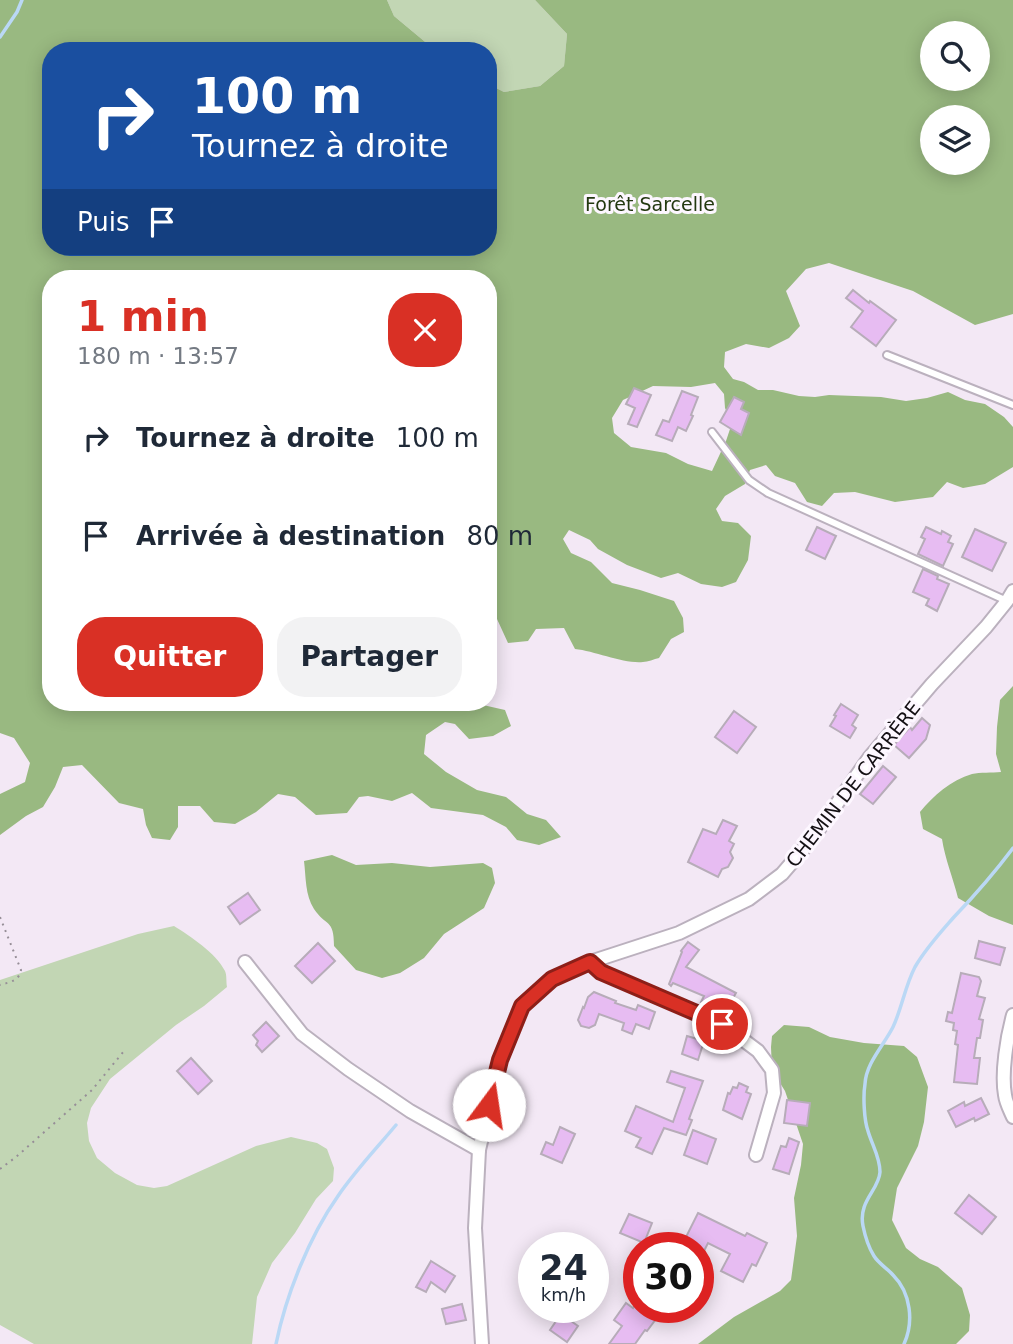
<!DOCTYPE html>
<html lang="fr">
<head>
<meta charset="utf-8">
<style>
  body { margin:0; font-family:"DejaVu Sans",sans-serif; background:#f2f2f3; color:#1f2937; height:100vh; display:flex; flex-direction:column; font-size:26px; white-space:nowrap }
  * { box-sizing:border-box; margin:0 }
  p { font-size:23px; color:#747a83 }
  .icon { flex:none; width:38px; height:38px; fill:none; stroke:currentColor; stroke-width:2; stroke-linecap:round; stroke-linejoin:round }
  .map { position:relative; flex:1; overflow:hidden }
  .panel { position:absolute; left:42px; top:270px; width:455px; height:441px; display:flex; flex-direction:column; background:#fff; border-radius:28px; box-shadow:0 4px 18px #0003 }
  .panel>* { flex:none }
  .banner { position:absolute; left:42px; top:42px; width:455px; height:214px; border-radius:28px; box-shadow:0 4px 18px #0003; background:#1a4fa0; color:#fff; overflow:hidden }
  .controls { position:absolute; left:920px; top:21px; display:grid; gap:14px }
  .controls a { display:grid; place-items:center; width:70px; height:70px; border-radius:50%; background:#fff; box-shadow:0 4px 18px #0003; font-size:35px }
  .speed { position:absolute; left:518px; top:1232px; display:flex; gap:14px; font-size:35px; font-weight:700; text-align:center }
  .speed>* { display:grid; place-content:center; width:91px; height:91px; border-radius:50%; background:#fff; box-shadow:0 4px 18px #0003; line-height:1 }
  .speed small { font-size:18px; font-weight:400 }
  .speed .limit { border:10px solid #d22; background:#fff; color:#111 }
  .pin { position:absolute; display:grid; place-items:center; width:60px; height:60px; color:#fff; margin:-30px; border:4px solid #fff; border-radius:50%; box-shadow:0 2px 7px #0007 }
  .me { position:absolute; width:77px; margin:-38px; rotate:14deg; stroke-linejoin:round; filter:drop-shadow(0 0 5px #0008) }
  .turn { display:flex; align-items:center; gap:24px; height:147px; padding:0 35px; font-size:32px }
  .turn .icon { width:91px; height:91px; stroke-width:2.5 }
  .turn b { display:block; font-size:49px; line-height:60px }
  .then { display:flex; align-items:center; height:66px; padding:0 35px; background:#0003; gap:14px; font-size:26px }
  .round { display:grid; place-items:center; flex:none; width:74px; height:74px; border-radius:28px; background:#f2f2f3 }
  .head { display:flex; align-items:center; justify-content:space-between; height:119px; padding:0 35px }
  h1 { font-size:42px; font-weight:700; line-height:52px; color:#d93025 }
  .button { display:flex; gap:14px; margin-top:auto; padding:14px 35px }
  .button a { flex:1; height:80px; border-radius:28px; background:#d93025; color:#fff; font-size:28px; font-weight:700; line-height:80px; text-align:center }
  .button a+a { background:#f2f2f3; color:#1f2937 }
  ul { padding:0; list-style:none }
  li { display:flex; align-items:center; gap:21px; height:98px; padding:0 35px }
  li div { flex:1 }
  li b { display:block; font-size:26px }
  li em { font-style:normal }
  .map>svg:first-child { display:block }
  .green { fill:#c2d6b4 }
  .forest { fill:#99b981; fill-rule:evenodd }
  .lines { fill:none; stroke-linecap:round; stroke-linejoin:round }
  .stream { stroke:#bad8f5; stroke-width:3.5 }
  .building { fill:#e7bcf2; stroke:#b7acb9; stroke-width:2 }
  .service-casing { stroke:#bbb1be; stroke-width:10 }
  .minor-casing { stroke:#bbb1be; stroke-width:16 }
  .path { stroke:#968e97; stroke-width:2; stroke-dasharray:2 5; stroke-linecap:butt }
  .service { stroke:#fff; stroke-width:6 }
  .minor { stroke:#fff; stroke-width:12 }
  .route-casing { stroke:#8d1f18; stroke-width:18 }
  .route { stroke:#d93025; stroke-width:12 }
  .labels { text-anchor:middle; stroke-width:6; stroke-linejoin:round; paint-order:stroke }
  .park-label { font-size:19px; fill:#233810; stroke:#fdf7ff }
  .street-label { font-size:19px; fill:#141014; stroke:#fdf7ff }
</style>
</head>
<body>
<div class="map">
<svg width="1013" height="1344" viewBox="0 0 1013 1344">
  <rect width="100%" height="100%" fill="#f3e8f5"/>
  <!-- green -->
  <g class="green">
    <polygon points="387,0 535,0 567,34 564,66 540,86 504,92 488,84 488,51 436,51 394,16"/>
    <path d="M174,926C190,936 216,953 225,971C227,975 226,982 227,987L204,1006L176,1025L110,1079L91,1108L87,1123L89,1141L97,1158L115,1173L137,1185L154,1188L167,1186L256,1146L291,1137L317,1143L327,1149L334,1168L333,1181L316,1199L295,1233L272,1263L257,1297L252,1344H34L0,1325V980L138,934Z"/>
  </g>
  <!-- forest -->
  <g class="forest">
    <path d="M0,0H387L394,16L436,51H51V247H488V84L504,92L540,86L564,66L567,34L535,0H1013V314L975,325L913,291L829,263L806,269L786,291L800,326L789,338L769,348L746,344L725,352L724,367L733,379L744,382L758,390H773L799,396L815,397L829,395L881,397L906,401L927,398L948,392L965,400L985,404L1004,417L1013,427V467L985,484L963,488L947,482L933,497L895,502L855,492L834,493L822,506L807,502L795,483L775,476L766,465L750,470L745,484L725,496L716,509L722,521L738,523L751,536L748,560L736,582L722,587L701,584L678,573L661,578L627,565L598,549L590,540L569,530L563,539L571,553L591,562L612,583L640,590L674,601L683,618L684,632L671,639L659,658C654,659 648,662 643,662C624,664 595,651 575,649L564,628L536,629L528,641L508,643L497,619L488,618V278H51V702H481L483,705L505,710L511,726L493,736L469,739L455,724L445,722L426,735L424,754L446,772L477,790L506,797L527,814L546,820L561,837L539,845L517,840L506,827L483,815L431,808L412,793L392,801L368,796L359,797L347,813L316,815L295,797L278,794L256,812L235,824L214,822L200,806H178V827L170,840L152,838L146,825L143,809L119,803L82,765L63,767L55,787L43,807L26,816L0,835V794L25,782L30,763L14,738L0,733ZM933,33H978V79H933ZM933,117H978V163H933ZM715,383L724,394L725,408L732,423L726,441L712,471L688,464L666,453L631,447L614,433L612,418L623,400L653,386L691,387Z"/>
    <path d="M1013,686V925L989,916L958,898C953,878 945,859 942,839L923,829L920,812C933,796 951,780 972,774C980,772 992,773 1001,772L996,754L997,727L1000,700Z"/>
    <path d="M332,855L356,865L392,863L430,867L483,863L492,868L495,883L484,908L444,934L424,958L400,973L382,978L356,970L334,946C334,918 326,927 314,909C305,895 306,877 304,861Z"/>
    <polygon points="784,1025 809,1027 830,1037 864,1043 904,1046 917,1057 928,1087 924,1122 918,1146 897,1188 892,1220 906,1248 920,1259 938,1267 962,1288 970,1315 969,1331 956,1344 698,1344 734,1317 780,1291 791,1280 797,1236 794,1198 801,1165 803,1144 785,1091 772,1070 771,1047 772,1036"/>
  </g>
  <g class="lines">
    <!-- stream -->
    <g class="stream">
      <polyline points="0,37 17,12 22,0"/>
      <path d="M276,1344C286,1295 309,1237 338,1196C355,1171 376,1149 396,1125"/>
      <path d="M904,1344C914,1322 911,1293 893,1275C887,1268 879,1264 874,1256C869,1248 865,1236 863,1226C858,1201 879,1190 880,1172C880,1157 872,1145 868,1131C864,1120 863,1096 865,1084C866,1063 884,1045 893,1027C902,1008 905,986 915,967C926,948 940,933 954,917C975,895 995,872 1013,848"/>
    </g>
  </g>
  <!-- building -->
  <g class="building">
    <polygon points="853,290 869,303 870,301 896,320 876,346 851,327 863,311 846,298"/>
    <polygon points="634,388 651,395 637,427 628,424 635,408 626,404"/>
    <polygon points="682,391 698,397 691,415 693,416 686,431 678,427 672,441 656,435 663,420 669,422"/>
    <polygon points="734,397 744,402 741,409 749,413 741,435 720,422"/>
    <polygon points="817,527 836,536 825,559 806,550"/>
    <polygon points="926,527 941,534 942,531 951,536 948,542 953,544 943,566 918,554 925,539 921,537"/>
    <polygon points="975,529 1006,543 992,571 962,557"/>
    <polygon points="923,569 938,576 937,579 949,584 937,611 926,605 929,599 913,592"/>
    <polygon points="841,704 858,715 852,725 856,728 850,738 830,726 836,716 834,715"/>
    <polygon points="734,711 756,727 737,753 715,737"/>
    <polygon points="922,718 930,725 926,739 909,758 894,745 910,727 912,730"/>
    <polygon points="883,766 896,777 873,804 860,794"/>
    <polygon points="723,820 737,826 729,841 734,844 730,852 733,858 728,867 722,869 718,877 688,862 703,829 716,834"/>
    <polygon points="248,893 260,910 240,924 228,907"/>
    <polygon points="979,941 1005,948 1000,965 975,958"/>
    <polygon points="688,942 699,950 686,967 736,993 724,1014 701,1002 704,996 673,983 671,986 669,984 682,952 681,951"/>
    <polygon points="318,943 335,961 312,983 295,966"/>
    <polygon points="961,973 979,977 981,981 977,996 985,998 979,1019 983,1020 980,1038 977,1038 974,1058 980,1058 977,1084 954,1082 958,1045 955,1044 957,1031 953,1030 954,1023 946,1021 948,1012 952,1013"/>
    <polygon points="594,992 616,1001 615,1003 636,1010 638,1005 655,1012 649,1029 636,1024 632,1034 622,1030 624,1023 599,1014 595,1025 589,1028 581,1026 578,1020 583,1007 584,1008 588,997"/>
    <polygon points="266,1022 279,1036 262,1052 256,1045 258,1041 253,1035"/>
    <polygon points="687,1036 704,1041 698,1060 682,1054"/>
    <polygon points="191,1058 212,1081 198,1094 177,1071"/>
    <polygon points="671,1071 703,1081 689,1119 692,1120 686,1135 664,1128 652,1154 636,1147 641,1138 625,1131 636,1106 673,1122 685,1088 667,1082"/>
    <polygon points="739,1083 748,1087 746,1092 751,1094 742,1119 723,1110 728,1093 730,1094 733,1087 737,1088"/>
    <polygon points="981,1098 989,1114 975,1121 974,1118 956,1127 948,1111 964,1102 965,1106"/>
    <polygon points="787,1100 810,1103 807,1126 784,1123"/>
    <polygon points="560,1127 575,1134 562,1163 541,1154 546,1142 553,1145"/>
    <polygon points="693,1130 716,1139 707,1164 684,1155"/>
    <polygon points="789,1138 799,1142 789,1174 773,1169 781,1146 786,1147"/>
    <polygon points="969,1195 996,1217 982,1234 955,1213"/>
    <polygon points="698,1213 745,1236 747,1233 767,1243 756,1266 752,1264 743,1282 721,1271 730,1254 708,1243 703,1253 698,1251 698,1248 692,1248 683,1243"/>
    <polygon points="629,1214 652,1223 644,1243 620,1233"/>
    <polygon points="431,1261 455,1276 445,1292 431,1282 426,1292 416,1287"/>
    <polygon points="626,1303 633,1308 635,1305 656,1319 647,1331 645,1330 635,1344 609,1344 622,1326 614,1320"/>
    <polygon points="462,1304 466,1320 446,1324 442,1309"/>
    <polygon points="561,1314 578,1326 567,1342 550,1330"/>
  </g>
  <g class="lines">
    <!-- service casing -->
    <g class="service-casing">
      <g id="service">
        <polyline points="887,355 1013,405"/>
        <polyline points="712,432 749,480 768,493 1007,601"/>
      </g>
    </g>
    <!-- minor casing -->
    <g class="minor-casing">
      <g id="minor">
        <polyline points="245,962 302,1034 348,1069 410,1111 479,1150"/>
        <polyline points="590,962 601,972 722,1024 758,1051 772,1070 774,1093 756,1155"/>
        <path d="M1013,1015C1007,1037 1001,1073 1005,1095C1006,1103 1010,1110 1013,1117"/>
        <polyline points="482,1344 475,1228 479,1150 500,1060 522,1006 552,979 590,962 679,933 749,899 782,874 812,839 869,758 932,684 986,627 1007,601 1013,591"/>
      </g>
    </g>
    <!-- path -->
    <g class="path">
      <path d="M0,917L21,970C19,981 10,982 0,985"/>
      <polyline points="0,1169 16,1157 92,1090 124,1051"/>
    </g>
    <!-- service -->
    <use href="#service" class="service"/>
    <!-- minor -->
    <use href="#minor" class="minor"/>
  </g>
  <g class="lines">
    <!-- route casing -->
    <g class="route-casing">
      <polyline id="route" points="489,1105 500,1060 522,1006 552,979 590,962 601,972 722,1024"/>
    </g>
    <!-- route -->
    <use href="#route" class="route"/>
  </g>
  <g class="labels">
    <!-- park labels -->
    <g class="park-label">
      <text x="650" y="211">Forêt Sarcelle</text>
    </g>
    <!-- street labels -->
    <g class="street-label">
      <text transform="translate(853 784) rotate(-52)" y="7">CHEMIN DE CARRÈRE</text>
    </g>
  </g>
</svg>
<div class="controls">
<a><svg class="icon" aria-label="search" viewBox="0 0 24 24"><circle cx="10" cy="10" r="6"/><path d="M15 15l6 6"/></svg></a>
<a><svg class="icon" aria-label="layers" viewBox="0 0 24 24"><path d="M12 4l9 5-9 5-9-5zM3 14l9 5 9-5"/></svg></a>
</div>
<div class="speed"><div>24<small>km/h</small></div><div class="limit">30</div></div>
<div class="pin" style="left:722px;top:1024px;background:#d93025"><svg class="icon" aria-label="arrive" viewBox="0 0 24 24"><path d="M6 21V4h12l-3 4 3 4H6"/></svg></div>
<svg class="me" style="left:489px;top:1105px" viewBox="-20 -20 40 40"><circle r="19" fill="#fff"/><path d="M0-13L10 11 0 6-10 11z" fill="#d93025"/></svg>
<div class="banner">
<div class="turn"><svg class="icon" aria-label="right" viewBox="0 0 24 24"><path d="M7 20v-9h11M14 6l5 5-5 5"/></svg><div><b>100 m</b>Tournez à droite</div></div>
<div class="then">Puis<svg class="icon" aria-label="arrive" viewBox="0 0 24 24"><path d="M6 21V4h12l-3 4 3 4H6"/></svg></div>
</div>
<section class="panel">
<div class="head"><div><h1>1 min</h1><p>180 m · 13:57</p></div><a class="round" style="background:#d93025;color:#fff"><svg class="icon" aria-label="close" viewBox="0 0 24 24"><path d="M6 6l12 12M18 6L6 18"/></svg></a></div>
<ul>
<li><svg class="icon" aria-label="right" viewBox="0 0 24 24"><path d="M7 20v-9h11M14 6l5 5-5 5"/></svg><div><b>Tournez à droite</b></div><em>100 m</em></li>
<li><svg class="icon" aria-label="arrive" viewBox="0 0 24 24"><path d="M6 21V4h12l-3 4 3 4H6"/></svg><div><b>Arrivée à destination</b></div><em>80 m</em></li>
</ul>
<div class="button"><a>Quitter</a><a>Partager</a></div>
</section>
</div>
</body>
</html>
